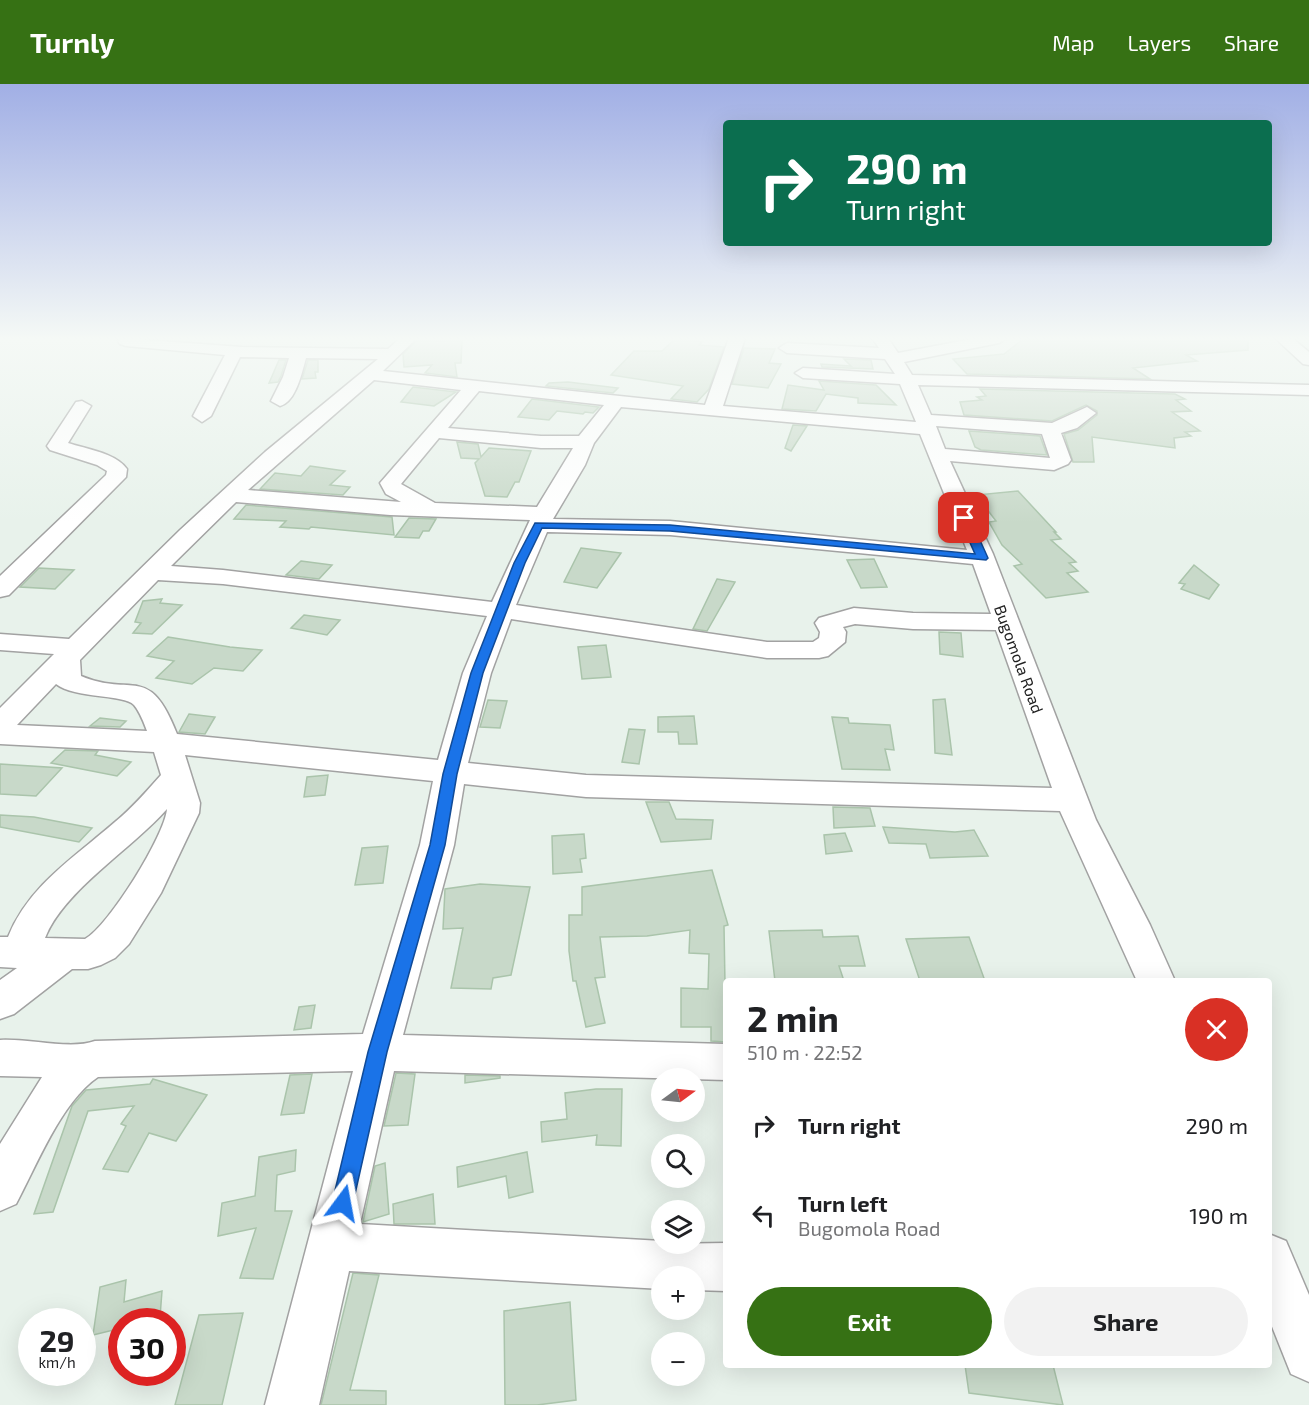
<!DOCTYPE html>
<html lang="en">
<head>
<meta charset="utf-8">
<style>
  body { margin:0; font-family:"Exo 2",sans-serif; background:#f2f2f2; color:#202124; height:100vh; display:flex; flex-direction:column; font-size:22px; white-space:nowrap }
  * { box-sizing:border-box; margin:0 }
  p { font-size:20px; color:#757577 }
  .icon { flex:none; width:33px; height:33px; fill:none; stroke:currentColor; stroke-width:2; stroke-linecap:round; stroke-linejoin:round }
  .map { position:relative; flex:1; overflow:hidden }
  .sheet { position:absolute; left:723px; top:894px; width:549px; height:390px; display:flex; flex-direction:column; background:#fff; border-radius:6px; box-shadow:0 6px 24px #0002 }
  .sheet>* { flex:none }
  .guide { position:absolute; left:723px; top:36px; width:549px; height:126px; border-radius:6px; box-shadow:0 6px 24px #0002; background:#0b6e4f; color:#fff; overflow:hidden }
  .needle { width:39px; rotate:75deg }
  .buttons { position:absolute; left:651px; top:984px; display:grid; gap:12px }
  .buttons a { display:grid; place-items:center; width:54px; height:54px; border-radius:50%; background:#fff; box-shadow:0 6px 24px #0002; font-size:30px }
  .speed { position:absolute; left:18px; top:1224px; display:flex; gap:12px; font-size:30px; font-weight:700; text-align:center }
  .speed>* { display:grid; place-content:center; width:78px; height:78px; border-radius:50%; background:#fff; box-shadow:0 6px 24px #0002; line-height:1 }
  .speed small { font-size:15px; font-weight:400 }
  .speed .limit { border:9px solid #d22; background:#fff; color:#111 }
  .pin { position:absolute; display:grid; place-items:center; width:51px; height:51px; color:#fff; margin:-26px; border-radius:12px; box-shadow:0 3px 9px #0006 }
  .me { position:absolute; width:66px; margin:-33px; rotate:13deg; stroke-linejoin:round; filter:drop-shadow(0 0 4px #0008) }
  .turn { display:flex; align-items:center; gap:21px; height:126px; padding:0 24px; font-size:27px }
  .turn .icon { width:78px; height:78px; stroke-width:2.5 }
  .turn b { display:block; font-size:42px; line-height:51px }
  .round { display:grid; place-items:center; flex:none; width:63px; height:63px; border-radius:32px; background:#f2f2f2 }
  .head { display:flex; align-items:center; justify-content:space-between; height:102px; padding:0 24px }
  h1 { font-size:36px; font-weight:700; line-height:45px }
  .button { display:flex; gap:12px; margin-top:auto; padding:12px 24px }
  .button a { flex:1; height:69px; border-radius:36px; background:#367114; color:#fff; font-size:24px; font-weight:700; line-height:69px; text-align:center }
  .button a+a { background:#f2f2f2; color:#202124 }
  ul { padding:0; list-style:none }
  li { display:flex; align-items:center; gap:18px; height:90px; padding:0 24px }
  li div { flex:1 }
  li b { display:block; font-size:22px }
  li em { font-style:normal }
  header { display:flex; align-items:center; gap:36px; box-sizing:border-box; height:84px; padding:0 30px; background:#367114; color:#fff }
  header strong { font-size:28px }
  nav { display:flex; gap:33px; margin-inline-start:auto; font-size:21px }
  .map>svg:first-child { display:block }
  .building { fill:#c8d9c9; stroke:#aac4ab; stroke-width:1.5 }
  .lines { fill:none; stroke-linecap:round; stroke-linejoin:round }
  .minor-casing { stroke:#a2a2a2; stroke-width:3 }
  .minor { fill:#fff; fill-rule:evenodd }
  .route { fill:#1a73e8; stroke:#114b97; stroke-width:1.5 }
  .labels { text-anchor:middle; stroke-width:4.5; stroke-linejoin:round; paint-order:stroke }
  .street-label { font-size:16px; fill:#212121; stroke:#fff }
</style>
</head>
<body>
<header>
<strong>Turnly</strong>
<nav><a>Map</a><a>Layers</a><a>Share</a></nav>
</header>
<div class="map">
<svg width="1309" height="1321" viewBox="0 0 1309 1321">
  <rect width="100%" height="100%" fill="#e8f2eb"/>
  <!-- building -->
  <g class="building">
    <polygon points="419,254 440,254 437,257 462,256 461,279 455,279 457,293 425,289 432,281 404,283 403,270"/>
    <polygon points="676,254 702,258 699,261 724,263 709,305 697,318 671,315 683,302 611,291 634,267 662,267"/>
    <polygon points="1050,254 1248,254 1248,266 1186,271 1197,277 1133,284 1150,295 967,290 953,275 1004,270 1022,256"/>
    <polygon points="744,264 775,265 769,279 781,280 768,304 732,300"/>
    <polygon points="844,275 871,276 873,285 822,283 821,280 851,282"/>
    <polygon points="279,276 286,276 281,292 278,298 269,299"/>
    <polygon points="308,276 318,276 318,288 315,288 316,294 302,295"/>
    <polygon points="819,297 876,301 896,321 858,319 858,314 826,310 816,327 782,325 788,301 824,306"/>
    <polygon points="568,298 618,304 613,309 546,302 549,299"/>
    <polygon points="413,303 456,308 434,322 401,318"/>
    <polygon points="980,305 1175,310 1185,315 1176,316 1191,327 1172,328 1200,347 1185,348 1191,352 1174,354 1175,364 1092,353 1094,378 1073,378 1064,350 1078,346 1097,331 1097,327 1086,321 1052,337 964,331 960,318 982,316 977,313 986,312"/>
    <polygon points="532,315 599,323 593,329 585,328 583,330 557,327 549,336 518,333"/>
    <polygon points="793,341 807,342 791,367 785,364"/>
    <polygon points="969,347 1040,352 1047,371 981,366 975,363"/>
    <polygon points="457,358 478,360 481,373 489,364 531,367 519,398 515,398 507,413 485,412 475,379 479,375 461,374"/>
    <polygon points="310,382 345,387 330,401 350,403 343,411 260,405 275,389 301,392"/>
    <polygon points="1018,407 1056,448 1054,448 1061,455 1051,456 1076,478 1069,479 1078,487 1067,489 1088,508 1046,514 1014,482 1022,480 1002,461 989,438 996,437 976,411"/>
    <polygon points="246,421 392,433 394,451 311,443 309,445 280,443 286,437 234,435"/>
    <polygon points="409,434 436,435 429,447 423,447 419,454 395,453"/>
    <polygon points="581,464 621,469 597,504 564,498"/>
    <polygon points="874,475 887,503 861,504 847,476"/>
    <polygon points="301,477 332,481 319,495 286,491"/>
    <polygon points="1194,481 1219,501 1209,515 1181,505 1185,500 1179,499"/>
    <polygon points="39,484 74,486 55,505 20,503"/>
    <polygon points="717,495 735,498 707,547 693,545"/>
    <polygon points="162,515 160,519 182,521 152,550 133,549 141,539 135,538 143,517"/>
    <polygon points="304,531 340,536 327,551 291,544"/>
    <polygon points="939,548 961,549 963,573 940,570"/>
    <polygon points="168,553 230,563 262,566 243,587 214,584 192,600 156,594 174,577 147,572"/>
    <polygon points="606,561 611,593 582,595 578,563"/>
    <polygon points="945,615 952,671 935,669 933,616"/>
    <polygon points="488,616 507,617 500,644 480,643"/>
    <polygon points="189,630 215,633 205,650 179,648"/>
    <polygon points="694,632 697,660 679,660 678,648 658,648 658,633"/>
    <polygon points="832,633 848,634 849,639 890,641 894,666 885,665 890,686 842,685"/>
    <polygon points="100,634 126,637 120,643 90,642"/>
    <polygon points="629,645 645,646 639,680 622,678"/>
    <polygon points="65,666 98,667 95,671 131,678 117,692 51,679"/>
    <polygon points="0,680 62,684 36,712 0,710"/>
    <polygon points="328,691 325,711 304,713 307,693"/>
    <polygon points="646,718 669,718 676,735 713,736 711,755 661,758"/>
    <polygon points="833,723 870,724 875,742 834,744"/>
    <polygon points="0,731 34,733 92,744 79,758 0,743"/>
    <polygon points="883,743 955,748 974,746 988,772 930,774 926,760 889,759"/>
    <polygon points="845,749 852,767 826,770 824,751"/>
    <polygon points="584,750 586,774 580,775 582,788 553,790 552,752"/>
    <polygon points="388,762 383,799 355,801 362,764"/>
    <polygon points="712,786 728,841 724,842 726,958 711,957 711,943 681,943 681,904 708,905 709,870 689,869 690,846 647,852 600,853 605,893 595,894 605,939 586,943 576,897 573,897 569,867 569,831 582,831 582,803"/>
    <polygon points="480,800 530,803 511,891 493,894 491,905 451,904 463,844 443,845 445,805"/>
    <polygon points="822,846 823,853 858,852 865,882 839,882 844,897 775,897 769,847"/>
    <polygon points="969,853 985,897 920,897 906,855"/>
    <polygon points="315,921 311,944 294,946 299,923"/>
    <polygon points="396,989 415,990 408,1041 384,1042"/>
    <polygon points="312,990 304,1029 281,1031 290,991"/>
    <polygon points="465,991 500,992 500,994 465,999"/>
    <polygon points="153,995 207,1011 176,1057 149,1049 128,1088 103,1085 126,1042 121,1040 134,1022 88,1027 53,1128 34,1130 72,1022 86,1006 150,1000"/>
    <polygon points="596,1005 622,1005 621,1062 596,1061 597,1051 542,1058 541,1038 567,1035 565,1009"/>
    <polygon points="296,1066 295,1087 277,1091 275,1127 292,1127 273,1195 240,1194 256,1144 218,1152 222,1119 255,1112 259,1073"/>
    <polygon points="527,1068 533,1108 509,1114 506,1092 458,1103 457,1083"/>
    <polygon points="385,1079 389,1130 363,1138 375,1082"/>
    <polygon points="433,1110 435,1140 394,1140 393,1120"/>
    <polygon points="353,1189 379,1191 350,1306 386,1307 386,1321 321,1321"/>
    <polygon points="126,1196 124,1218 162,1207 160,1233 144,1238 122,1238 122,1244 93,1251 100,1203"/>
    <polygon points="570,1218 576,1316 537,1321 505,1321 504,1227"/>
    <polygon points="243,1229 222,1321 175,1321 199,1231"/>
    <polygon points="965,1281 1053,1281 1063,1321 969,1309"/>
  </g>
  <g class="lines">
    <!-- minor casing -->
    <g class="minor-casing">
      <g id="minor">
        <path d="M120,254L242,263L388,265L400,254H417L383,287L705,321L729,254H745L723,322L916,338L900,300L803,294L795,289L803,284L895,290L885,275L787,269L779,264L787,259L879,264L872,254H888L898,269L977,254H1007L999,259L904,278L912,291L1309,301V311L918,301L931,331L1052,339L1087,323L1096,329L1077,344L1061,349L1071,376L1068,380L1054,386L950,377L993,470L1096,736L1150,841L1175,897H1137L1060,727L586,713L464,700L454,761L403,951L726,960V996L394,987L360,1140L662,1157V1160L726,1159V1207L694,1206V1192H662V1205L349,1187L319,1321H265L353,987L98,993C61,1018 37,1081 16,1120L0,1127V1060L42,993L0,992V956C28,954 70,966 95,957L363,950L420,761L433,697L185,671L200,719L199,729L161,809L129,860L115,874L101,881L88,885H72L14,930L0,935V896L17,884L0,883V853H8C29,801 75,773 115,738C132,724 146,708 161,691L154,668L0,660V624L54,570L0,566V550L69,555L180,446L265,368L378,275L306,274C302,288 296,318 280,322L271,317L283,293L289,274L240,273L211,332L202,338L193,332L225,271L126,262L120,260L118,257ZM374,296L461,306L380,399L386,410L401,418L248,406ZM479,307L604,321L579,352H541L448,344ZM621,323L920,350L967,466L670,437L553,435L585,381L594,359ZM936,342L1042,350L1050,374L945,365ZM439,354L541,364H573L537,423L435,419L401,400ZM236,418L390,431L530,436L492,518L223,486L171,482ZM547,448L670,451L973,480L991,530L913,529L854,524L819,534L815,539L820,548L819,554L813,558H767L516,521ZM158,496L223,500L487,532L463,589L438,676L177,650C149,578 133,614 81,592L80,576ZM511,535L767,574H819L828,572L845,558L846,548L843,543L855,540L913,545L996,546L1052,704L586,691L468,679L491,589ZM56,600C75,615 124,610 134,621C140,628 144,639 147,647L17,641ZM167,725C165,751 109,842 85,855L45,854C63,807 133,764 167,725Z"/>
        <polygon points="1275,254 1292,254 1309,268 1309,281 1303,280"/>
        <path d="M82,317L91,322L68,359C86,365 116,369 127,385L126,393L9,511L0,513V492L106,391L107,387L97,381L50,366L47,362L76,318Z"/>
        <polygon points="1269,1150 1286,1157 1309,1211 1309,1298 1291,1290 1269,1235"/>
      </g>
    </g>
    <!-- minor -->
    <use href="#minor" class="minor"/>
  </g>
  <!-- sky -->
  <linearGradient id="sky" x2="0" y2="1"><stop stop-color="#a1afe5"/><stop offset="0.58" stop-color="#f5f9f6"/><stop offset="1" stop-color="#f5f9f6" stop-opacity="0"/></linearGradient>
  <rect width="1309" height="439" fill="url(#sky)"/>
  <!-- route -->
  <polygon class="route" points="964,431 970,434 988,474 986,476 670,447 542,444 525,479 483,589 457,690 445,761 387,968 353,1119 350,1126 343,1129 335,1126 332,1119 368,968 430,761 443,690 471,589 514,479 535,439 670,441 975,470 959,434"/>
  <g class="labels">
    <!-- street labels -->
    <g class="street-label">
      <text transform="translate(1019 575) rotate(70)" y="6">Bugomola Road</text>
    </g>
  </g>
</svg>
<div class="buttons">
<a><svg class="needle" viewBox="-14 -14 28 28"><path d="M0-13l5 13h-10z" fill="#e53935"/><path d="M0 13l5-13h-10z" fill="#757577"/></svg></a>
<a><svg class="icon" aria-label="search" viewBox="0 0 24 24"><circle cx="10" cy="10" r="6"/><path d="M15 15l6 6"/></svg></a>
<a><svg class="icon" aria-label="layers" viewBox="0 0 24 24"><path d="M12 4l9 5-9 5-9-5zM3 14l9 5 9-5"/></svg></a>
<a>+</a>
<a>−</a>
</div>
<div class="speed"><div>29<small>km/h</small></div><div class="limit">30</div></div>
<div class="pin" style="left:964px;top:434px;background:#d93025"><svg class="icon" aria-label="arrive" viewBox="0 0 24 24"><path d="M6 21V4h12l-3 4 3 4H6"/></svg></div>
<svg class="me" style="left:343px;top:1119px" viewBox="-20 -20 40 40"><path d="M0-17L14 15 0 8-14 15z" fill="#1a73e8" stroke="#fff" stroke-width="4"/></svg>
<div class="guide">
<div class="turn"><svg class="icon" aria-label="right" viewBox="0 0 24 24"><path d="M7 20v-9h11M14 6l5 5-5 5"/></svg><div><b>290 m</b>Turn right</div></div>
</div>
<section class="sheet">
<div class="head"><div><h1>2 min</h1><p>510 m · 22:52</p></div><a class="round" style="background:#d93025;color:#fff"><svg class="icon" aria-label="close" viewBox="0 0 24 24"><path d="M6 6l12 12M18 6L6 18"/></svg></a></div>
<ul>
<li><svg class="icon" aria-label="right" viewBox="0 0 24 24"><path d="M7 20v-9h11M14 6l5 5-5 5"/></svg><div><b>Turn right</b></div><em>290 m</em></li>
<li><svg class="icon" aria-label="left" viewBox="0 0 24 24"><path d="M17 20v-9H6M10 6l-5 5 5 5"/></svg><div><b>Turn left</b><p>Bugomola Road</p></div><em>190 m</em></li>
</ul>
<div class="button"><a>Exit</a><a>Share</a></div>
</section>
</div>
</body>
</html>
